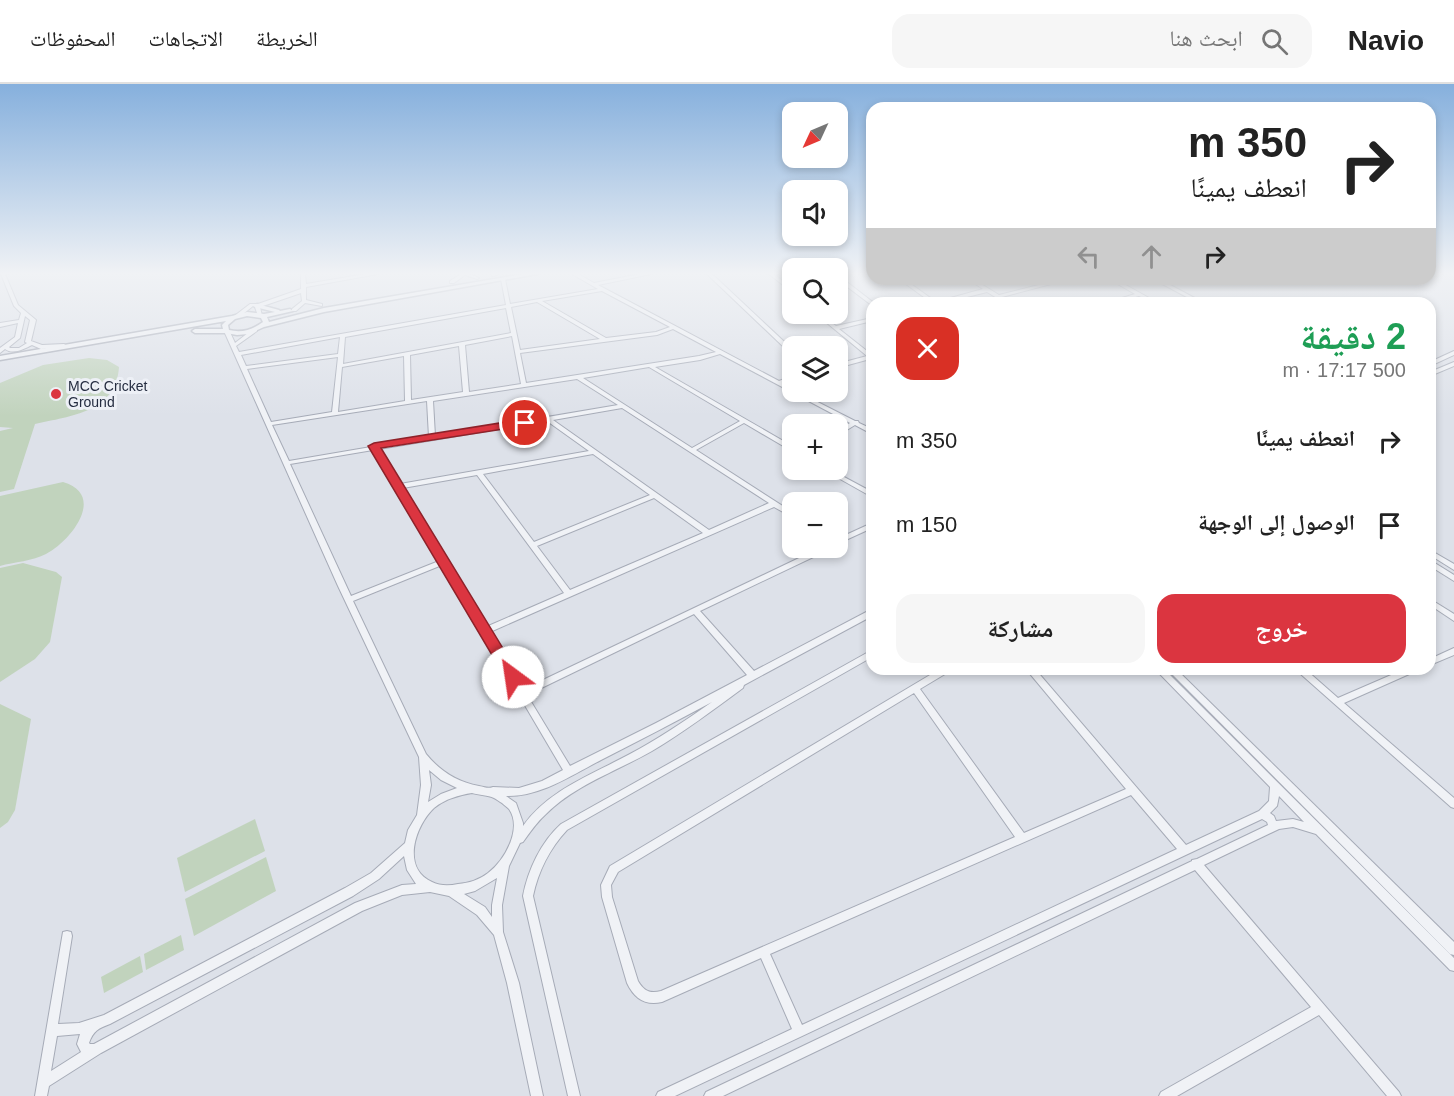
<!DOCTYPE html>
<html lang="ar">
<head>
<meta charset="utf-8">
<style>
  body { margin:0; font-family:Arial,"Noto Naskh Arabic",sans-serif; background:#f6f6f6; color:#222; direction:rtl; height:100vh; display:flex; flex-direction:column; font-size:22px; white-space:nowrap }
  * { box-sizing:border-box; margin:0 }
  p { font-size:20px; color:#767676 }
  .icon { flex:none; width:33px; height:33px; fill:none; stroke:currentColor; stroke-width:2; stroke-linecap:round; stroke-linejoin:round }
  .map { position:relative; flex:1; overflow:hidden; direction:ltr }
  .side { position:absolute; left:866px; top:213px; width:570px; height:378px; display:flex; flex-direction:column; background:#fff; border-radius:18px; box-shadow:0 3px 9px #0003; direction:rtl }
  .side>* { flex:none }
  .banner { position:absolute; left:866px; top:18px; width:570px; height:183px; border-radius:18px; box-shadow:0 3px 9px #0003; direction:rtl; background:#fff; color:#222; overflow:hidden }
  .needle { width:39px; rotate:226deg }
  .tools { position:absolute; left:782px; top:18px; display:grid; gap:12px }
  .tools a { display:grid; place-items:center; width:66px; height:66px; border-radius:12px; background:#fff; box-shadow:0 3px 9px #0003; font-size:30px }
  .pin { position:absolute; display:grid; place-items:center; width:51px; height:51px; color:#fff; margin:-26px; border:3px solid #fff; border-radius:50%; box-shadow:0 2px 6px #0007 }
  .me { position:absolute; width:66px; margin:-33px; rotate:329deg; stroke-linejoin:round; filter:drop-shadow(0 0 4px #0008) }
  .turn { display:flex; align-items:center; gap:21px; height:126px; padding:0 30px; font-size:27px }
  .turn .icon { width:78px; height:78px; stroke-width:2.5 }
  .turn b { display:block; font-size:42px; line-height:51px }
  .lanes { display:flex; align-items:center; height:57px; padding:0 30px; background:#0003; justify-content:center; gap:30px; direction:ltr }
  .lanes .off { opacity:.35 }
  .round { display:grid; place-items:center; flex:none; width:63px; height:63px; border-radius:18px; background:#f6f6f6 }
  .headline { display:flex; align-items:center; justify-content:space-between; height:102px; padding:0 30px }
  h1 { font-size:36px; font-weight:700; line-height:45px; color:#1e9e55 }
  .primary-button { display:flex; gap:12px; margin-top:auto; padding:12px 30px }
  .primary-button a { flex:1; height:69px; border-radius:18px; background:#db3540; color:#fff; font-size:24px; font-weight:700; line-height:69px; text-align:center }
  .primary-button a+a { background:#f6f6f6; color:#222 }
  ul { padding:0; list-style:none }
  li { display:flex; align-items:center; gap:18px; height:84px; padding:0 30px }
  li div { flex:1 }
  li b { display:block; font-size:22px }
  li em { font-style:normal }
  header { display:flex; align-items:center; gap:36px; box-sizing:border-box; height:84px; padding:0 30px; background:#fff; border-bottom:2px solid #e0e0e0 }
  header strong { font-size:28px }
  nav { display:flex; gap:33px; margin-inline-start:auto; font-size:21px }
  .search { width:420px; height:54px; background:#f6f6f6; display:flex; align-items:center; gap:15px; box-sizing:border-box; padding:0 21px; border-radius:18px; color:#767676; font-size:22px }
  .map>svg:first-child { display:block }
  .green { fill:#c1d3bd }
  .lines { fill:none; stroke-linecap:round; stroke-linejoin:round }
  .minor-casing { stroke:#a6abb7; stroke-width:2 }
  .tertiary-casing { stroke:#a6abb7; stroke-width:3 }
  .minor { fill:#f0f2f6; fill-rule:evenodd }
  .tertiary { fill:#f0f2f6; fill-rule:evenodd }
  .route { fill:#db3540; stroke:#8e222a; stroke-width:1.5 }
  .poi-dot { fill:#db3540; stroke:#edf0f6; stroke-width:2 }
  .labels { text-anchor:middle; stroke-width:6; stroke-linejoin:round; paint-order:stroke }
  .far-poi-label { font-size:14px; fill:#252d41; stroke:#edf0f6; text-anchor:start }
</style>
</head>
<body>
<header>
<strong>Navio</strong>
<div class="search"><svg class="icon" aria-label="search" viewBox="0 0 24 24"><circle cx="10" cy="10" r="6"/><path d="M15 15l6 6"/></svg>ابحث هنا</div>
<nav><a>الخريطة</a><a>الاتجاهات</a><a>المحفوظات</a></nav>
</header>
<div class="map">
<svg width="1454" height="1012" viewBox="0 0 1454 1012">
  <rect width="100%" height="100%" fill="#dde1e9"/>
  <!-- green -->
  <g class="green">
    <path d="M89,274L107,276L119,283C116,328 71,332 35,340L14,405L0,408V347L13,344L0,343V299L43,281Z"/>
    <path d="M63,398C107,411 71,457 46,470C33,477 14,478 0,482V412Z"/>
    <polygon points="23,479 56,488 62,493 50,558 35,575 0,598 0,484"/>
    <polygon points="0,620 31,635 15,726 8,738 0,744"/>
    <polygon points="255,735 265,767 185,808 177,774"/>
    <polygon points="266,773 276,807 194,852 185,815"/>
    <polygon points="181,851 184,866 146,886 144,870"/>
    <polygon points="140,872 143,888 104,909 101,893"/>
  </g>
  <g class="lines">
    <!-- minor casing -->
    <g class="minor-casing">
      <g id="minor">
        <path d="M1,190H5L18,221L36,236L31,257L42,261L64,260L67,262L66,263L41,265L32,261C24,265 13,271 5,265L0,269V264L15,253L18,239L0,243V239L19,236L21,229L14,222ZM25,232L30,236L25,258L27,259L19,264H10L9,263L20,254Z"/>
        <polygon points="301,190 305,190 306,200 366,190 378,190 306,203 306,216 322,220 322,222 305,219 296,227 292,227 292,225 302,217 301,209 260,223 262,232 258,232 255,223 253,222 238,234 233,233 250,220 258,220 301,205"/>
        <polygon points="461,190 470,190 479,194 477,195 465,191 454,199 450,199 450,197"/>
        <polygon points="492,190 498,190 494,192 492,192"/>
        <path d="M572,190H578L594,199L640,190H651L598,201L779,297L792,292V296L783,299L792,304V308H798L855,337H858L859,339L872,345V350L855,341L837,352V347L850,339L720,270L700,276L655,283L792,362V367L790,366L744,339L696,366L792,428V433L774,423L490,548L524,605L820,464H829L828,466L700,527L754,587L872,525V532L744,601L743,604C713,626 684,648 652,667C617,687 575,701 546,730C537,738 530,748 523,758L520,759L509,782L502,821L503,848L519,899L543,1012H531L507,899L494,851L477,831L449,812L430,808L402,811L362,827L101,969L49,1002L47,1012H35L63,848L67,847L71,848L72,852L58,940L79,939L104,931L345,804L371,789L405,759L408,746L417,731L421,701L419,673L338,502L224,247L229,246L235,259L253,245H257V247L236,262L239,268L506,221L501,195L503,194L505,195L510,220L598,205ZM602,207L670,243L656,248L606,254L542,217ZM537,218L600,255L520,266L511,223ZM506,224L511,249L343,280L345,253ZM673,245L716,268L699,272L526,299L520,269L657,251ZM512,252L521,300L469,308L465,261ZM340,253L338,270L246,282L241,271ZM459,262L463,308L411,316L410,271ZM404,272L405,317L338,328L342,283ZM338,273L332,328L271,338L247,285ZM649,283L740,337L692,364L583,294ZM577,295L618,321L435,352L433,317ZM427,317L429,353L377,362L374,360L372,361L371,363L289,377L272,341ZM622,324L769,419L709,446L553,336ZM547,337L589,367L400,400L379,365ZM373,366L394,402V403L396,405L439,477L351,512L290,380ZM593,370L650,411L534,458L483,390ZM477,391L564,509L486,543L403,404ZM654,414L703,449L570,506L537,462ZM442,481L563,686L542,697L519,704L493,703C488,705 485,703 479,702C457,698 440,687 426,670L353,517ZM694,530L747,591L656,639L570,682L527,611ZM712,618C685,637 658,655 630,670C593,690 548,706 523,742V739L516,719L506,712C540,713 572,691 601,676C638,657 675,638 712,618ZM429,686L441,696L457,704L441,710L428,718L431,701ZM472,709C479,711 488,711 494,714C496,715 500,718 502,719C504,721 507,723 509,725C523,745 504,777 488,789C479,796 469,799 458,800C449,802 440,802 432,798C401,784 415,742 434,724C445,715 459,711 472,709ZM404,772L407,786L416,800L402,801L355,819L94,960H90L89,959C93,947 99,944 110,940L353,812L379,795ZM497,794L492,821V833L485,823L464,810L475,807ZM80,950L77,960L81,968L51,987L57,952Z"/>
        <polygon points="707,190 712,190 792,265 792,270 790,269"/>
        <polygon points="769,190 774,190 792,205 792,208"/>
        <polygon points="837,192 839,192 874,219 870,220 837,195"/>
        <polygon points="899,195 904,195 936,218 983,205 968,195 973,195 999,211 1062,195 1070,195 1002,213 1010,219 1005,219 987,208 943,219 932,219"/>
        <polygon points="1109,195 1115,195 1158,219 1152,219 1139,212 1113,219 1106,219 1135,210"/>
        <polygon points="1153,195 1159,195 1204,219 1198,219"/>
        <polygon points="816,230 820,230 836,242 872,234 872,237 839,245 872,271 872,275 870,275 837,284 837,280 867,272"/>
        <polygon points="1454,267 1454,271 1430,282 1430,278"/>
        <polygon points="1454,278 1454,282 1430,292 1430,288"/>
        <polygon points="824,386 831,386 872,408 872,413"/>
        <polygon points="872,439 872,444 837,460 837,455"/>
        <polygon points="1430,466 1454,480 1454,486 1430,471"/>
        <polygon points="1430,476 1454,491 1454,497 1430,482"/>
        <polygon points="1430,515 1454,530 1454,537 1430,521"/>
        <polygon points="1454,564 1454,571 1430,581 1430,575"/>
        <path d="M872,566V573L567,746C550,764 538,788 533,812L580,1012H568L523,812C528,786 541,758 561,740Z"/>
        <path d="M940,585H951L950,587L920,605L1024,749L1126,705L1026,585H1035L1186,761L1259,727L1269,717L1270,703L1155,585H1164L1454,874V887L1450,886L1316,750L1293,743L1279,745L1204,781L1399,1008L1401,1012H1387L1319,931L1177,1012H1159L1161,1008L1311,923L1195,786L723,1012H704L706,1008L1192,777V776L1197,775L1268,741L1267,738L1262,735L675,1012H656L658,1008L792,945L761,874L662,918C645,922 634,914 627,899L602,813L601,801L610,782ZM914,609L1015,753L661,907C650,910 644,907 638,897L612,813L611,801L618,788ZM1131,711L1177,765L802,941L770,870ZM1279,712L1304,738L1293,735L1276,737L1274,732L1270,729L1277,722Z"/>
        <polygon points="1167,585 1176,585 1454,858 1454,871 1450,870"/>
        <polygon points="1295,585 1305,585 1338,614 1405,585 1417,585 1416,587 1344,619 1454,714 1454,724 1451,723"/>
      </g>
    </g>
    <!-- tertiary casing -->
    <g class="tertiary-casing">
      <path id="tertiary" d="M523,190H537L324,228L264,243L248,250L237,251L226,249H195L192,247L195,245H223L222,241L226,237L0,276V272L232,232L247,228L264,230L275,228L255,223V221L257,220L279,226L280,227L290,225L293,227L267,233L269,238L324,224ZM247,232L261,234L263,238C252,246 242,249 229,246L228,241L235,235Z"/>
    </g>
    <!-- minor -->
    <use href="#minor" class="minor"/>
    <!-- tertiary -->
    <use href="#tertiary" class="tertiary"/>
  </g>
  <!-- sky -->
  <linearGradient id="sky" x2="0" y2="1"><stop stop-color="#86b0dd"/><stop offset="0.57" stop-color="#f0f2f5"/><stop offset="1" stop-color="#f0f2f5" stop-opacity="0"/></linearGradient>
  <rect width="1454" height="332" fill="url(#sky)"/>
  <!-- route -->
  <polygon class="route" points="525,335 529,336 529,341 381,364 518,589 521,593 518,598 508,598 368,362 374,359"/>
  <!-- markers -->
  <circle class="poi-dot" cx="56" cy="310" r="6"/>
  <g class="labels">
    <!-- far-poi labels -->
    <g class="far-poi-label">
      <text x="68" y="307">MCC Cricket<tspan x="68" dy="16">Ground</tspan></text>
    </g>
  </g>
</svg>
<div class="tools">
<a><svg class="needle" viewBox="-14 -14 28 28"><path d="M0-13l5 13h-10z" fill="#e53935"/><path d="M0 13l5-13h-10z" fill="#767676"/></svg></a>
<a><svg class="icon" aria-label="sound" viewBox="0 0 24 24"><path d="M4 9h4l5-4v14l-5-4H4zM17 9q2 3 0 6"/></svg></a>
<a><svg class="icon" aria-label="search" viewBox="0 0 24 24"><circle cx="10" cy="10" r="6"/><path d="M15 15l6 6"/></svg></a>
<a><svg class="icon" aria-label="layers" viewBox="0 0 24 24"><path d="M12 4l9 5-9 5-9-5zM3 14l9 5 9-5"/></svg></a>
<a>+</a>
<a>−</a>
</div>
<div class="pin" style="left:525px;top:339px;background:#d93025"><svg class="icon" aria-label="arrive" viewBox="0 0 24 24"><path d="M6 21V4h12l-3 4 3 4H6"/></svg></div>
<svg class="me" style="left:513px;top:593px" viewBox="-20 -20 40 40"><circle r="19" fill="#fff"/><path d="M0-13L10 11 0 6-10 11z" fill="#db3540"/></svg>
<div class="banner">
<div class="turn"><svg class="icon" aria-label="right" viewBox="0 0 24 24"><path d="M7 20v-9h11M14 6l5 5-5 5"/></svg><div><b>350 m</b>انعطف يمينًا</div></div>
<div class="lanes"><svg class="icon off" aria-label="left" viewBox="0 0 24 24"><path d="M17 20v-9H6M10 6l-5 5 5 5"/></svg><svg class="icon off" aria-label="ahead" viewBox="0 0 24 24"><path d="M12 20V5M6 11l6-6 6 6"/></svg><svg class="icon" aria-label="right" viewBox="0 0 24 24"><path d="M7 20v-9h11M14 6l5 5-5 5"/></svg></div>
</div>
<section class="side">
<div class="headline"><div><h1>2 دقيقة</h1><p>500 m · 17:17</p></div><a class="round" style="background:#d93025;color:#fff"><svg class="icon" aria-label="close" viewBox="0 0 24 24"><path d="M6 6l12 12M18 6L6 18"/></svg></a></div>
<ul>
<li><svg class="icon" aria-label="right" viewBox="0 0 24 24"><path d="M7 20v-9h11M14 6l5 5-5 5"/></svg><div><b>انعطف يمينًا</b></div><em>350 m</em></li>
<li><svg class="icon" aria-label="arrive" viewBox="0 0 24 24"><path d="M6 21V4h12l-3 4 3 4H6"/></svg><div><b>الوصول إلى الوجهة</b></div><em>150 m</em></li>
</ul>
<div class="primary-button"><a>خروج</a><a>مشاركة</a></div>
</section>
</div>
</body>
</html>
